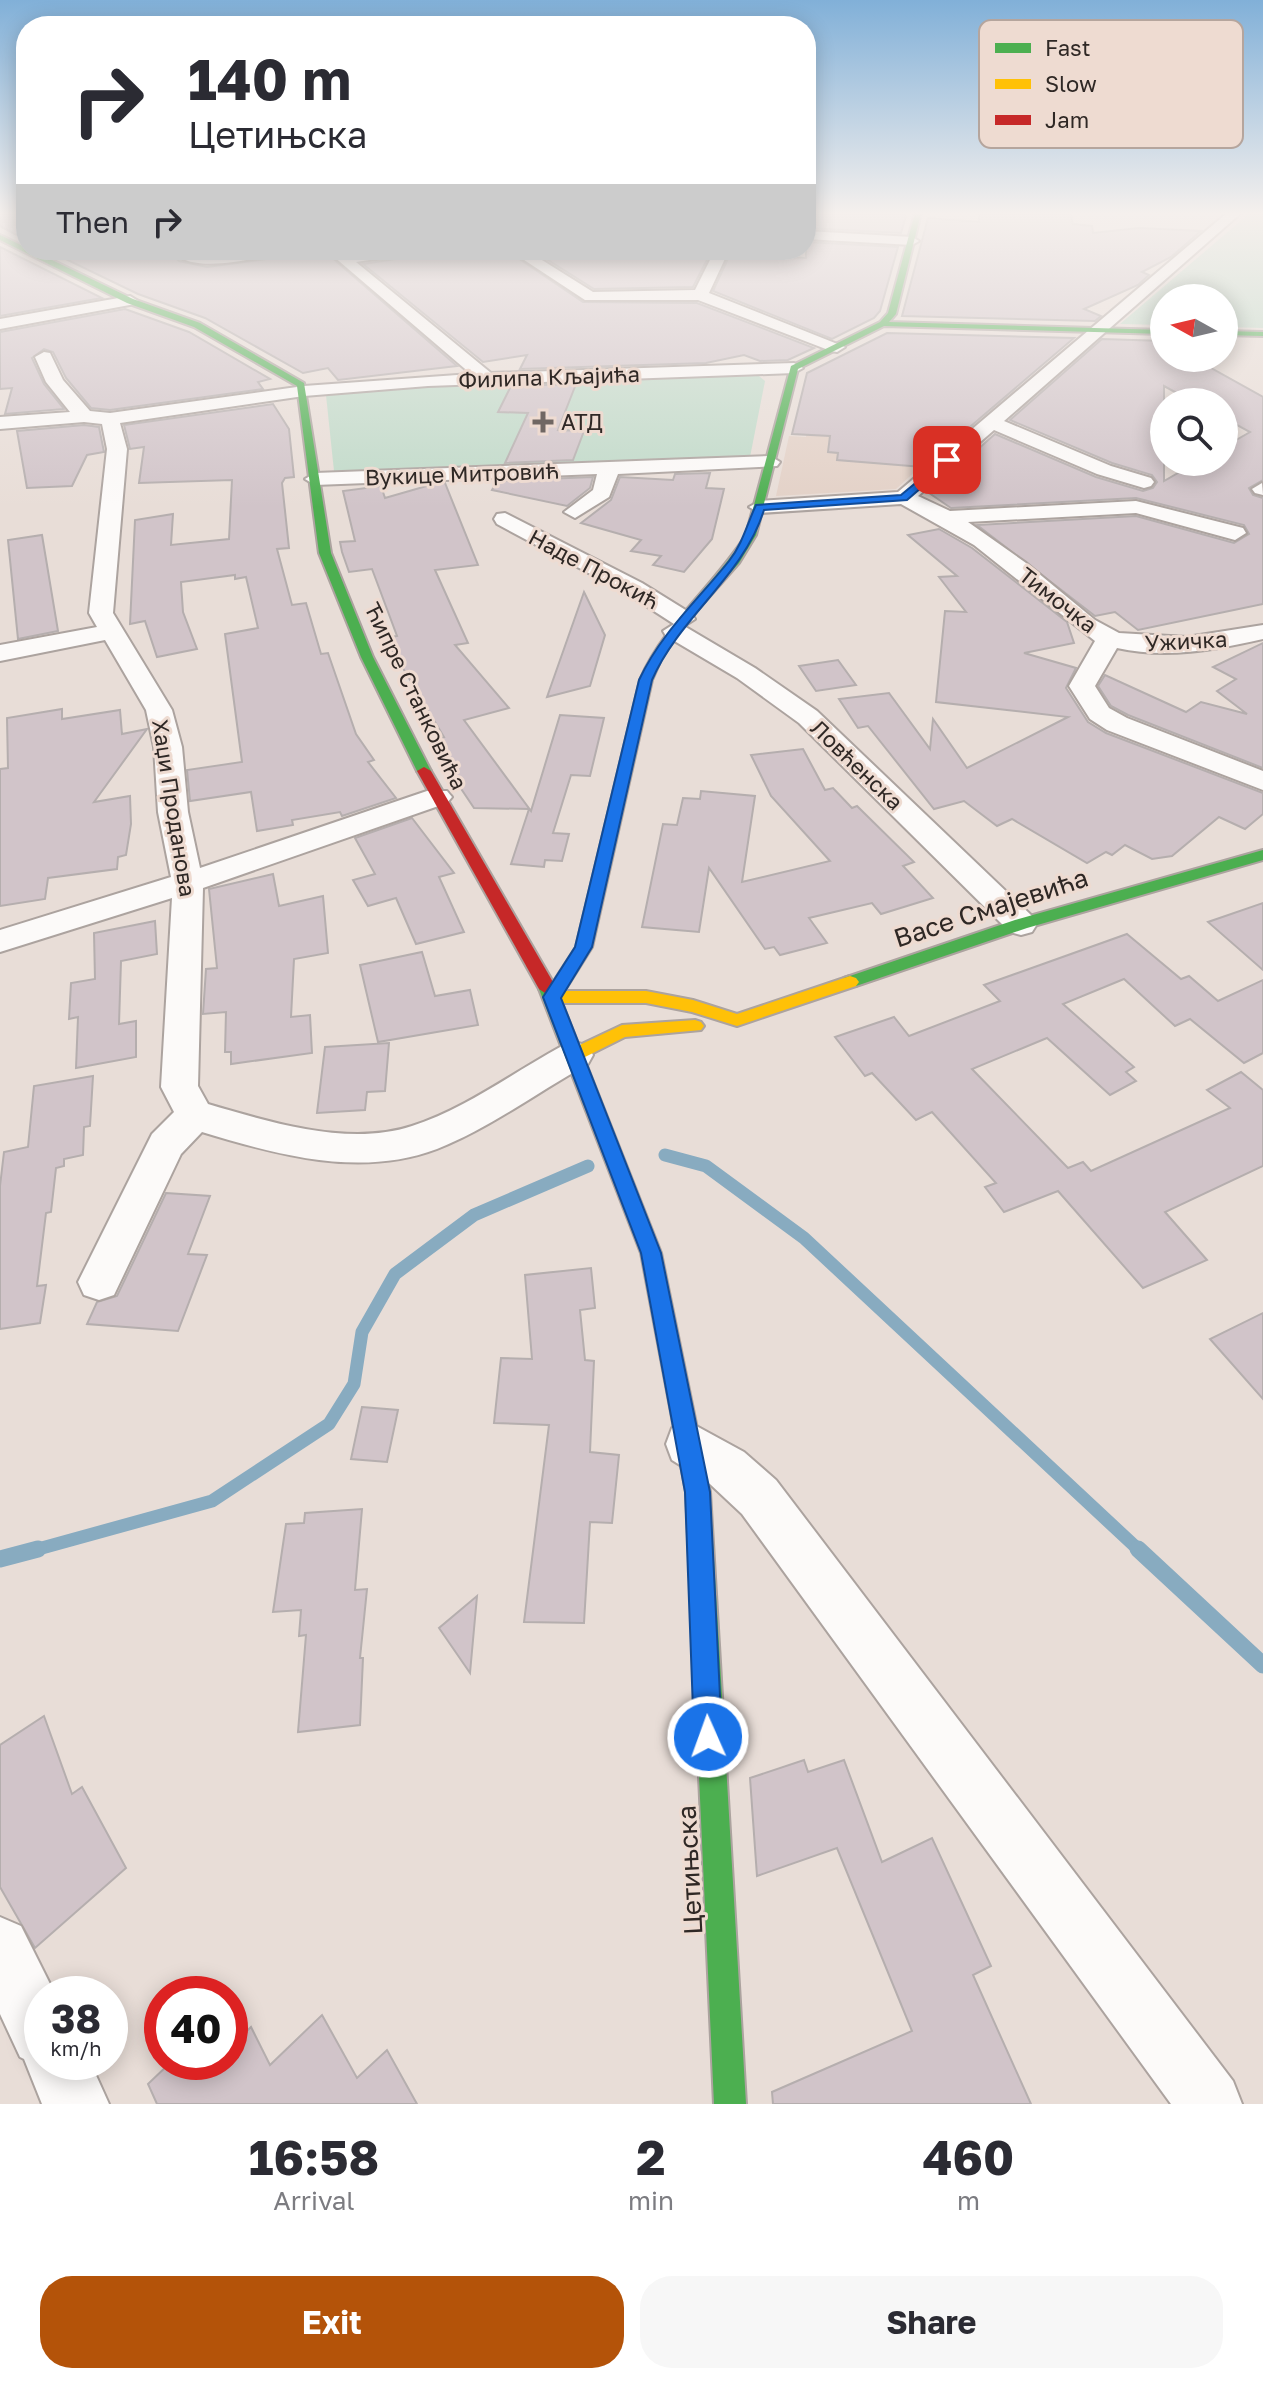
<!DOCTYPE html>
<html lang="en">
<head>
<meta charset="utf-8">
<style>
  body { margin:0; font-family:"Golos Text",sans-serif; background:#f7f7f7; color:#2b2b33; height:100vh; display:flex; flex-direction:column; font-size:30px; white-space:nowrap }
  * { box-sizing:border-box; margin:0 }
  p { font-size:26px; color:#7c7c81 }
  .icon { flex:none; width:44px; height:44px; fill:none; stroke:currentColor; stroke-width:2; stroke-linecap:round; stroke-linejoin:round }
  .map { position:relative; height:2104px; overflow:hidden }
  .details { display:flex; flex-direction:column; background:#fff; flex:1 }
  .details>* { flex:none }
  .top-card { position:absolute; left:16px; top:16px; width:800px; height:244px; border-radius:32px; box-shadow:0 4px 20px #0003; background:#fff; color:#2b2b33; overflow:hidden }
  .needle { width:52px; rotate:278deg }
  .tools { position:absolute; left:1150px; top:284px; display:grid; gap:16px }
  .tools a { display:grid; place-items:center; width:88px; height:88px; border-radius:50%; background:#fff; box-shadow:0 4px 20px #0003; font-size:40px }
  .speed { position:absolute; left:24px; top:1976px; display:flex; gap:16px; font-size:40px; font-weight:700; text-align:center }
  .speed>* { display:grid; place-content:center; width:104px; height:104px; border-radius:50%; background:#fff; box-shadow:0 4px 20px #0003; line-height:1 }
  .speed small { font-size:20px; font-weight:400 }
  .speed .limit { border:12px solid #d22; background:#fff; color:#111 }
  .pin { position:absolute; display:grid; place-items:center; width:68px; height:68px; color:#fff; margin:-34px; border-radius:16px; box-shadow:0 4px 12px #0006 }
  .me { position:absolute; width:88px; margin:-44px; rotate:358deg; stroke-linejoin:round; filter:drop-shadow(0 0 6px #0008) }
  .turn { display:flex; align-items:center; gap:28px; height:168px; padding:0 40px; font-size:36px }
  .turn .icon { width:104px; height:104px; stroke-width:2.5 }
  .turn b { display:block; font-size:56px; line-height:68px }
  .then { display:flex; align-items:center; height:76px; padding:0 40px; background:#0003; gap:16px; font-size:30px }
  .eta { display:flex; justify-content:space-evenly; align-items:center; height:136px; text-align:center }
  .eta b { font-size:48px; font-weight:700; line-height:56px }
  .action { display:flex; gap:16px; margin-top:auto; padding:16px 40px }
  .action a { flex:1; height:92px; border-radius:32px; background:#b45309; color:#fff; font-size:32px; font-weight:700; line-height:92px; text-align:center }
  .action a+a { background:#f7f7f7; color:#2b2b33 }
  .map>svg:first-child { display:block }
  .built { fill:#e3d1c7 }
  .green { fill:#c0dac9 }
  .lines { fill:none; stroke-linecap:round; stroke-linejoin:round }
  .stream-far1 { stroke:#88abc0; stroke-width:13 }
  .stream { stroke:#88abc0; stroke-width:17 }
  .building { fill:#d1c4c9; stroke:#b5aeae; stroke-width:2; fill-rule:evenodd }
  .street-casing { stroke:#aca39f; stroke-width:4 }
  .fast-casing { stroke:#aca39f; stroke-width:4 }
  .slow-casing { stroke:#aca39f; stroke-width:4 }
  .jam-casing { stroke:#aca39f; stroke-width:4 }
  .street { fill:#fcfaf9; fill-rule:evenodd }
  .fast { fill:#4caf50; fill-rule:evenodd }
  .slow { fill:#ffc107; fill-rule:evenodd }
  .jam { fill:#c62828; fill-rule:evenodd }
  .route { fill:#1a73e8; stroke:#114b97; stroke-width:2 }
  .poi-dot { fill:#706763; stroke:#eedbd1; stroke-width:3 }
  .labels { text-anchor:middle; stroke-width:6; stroke-linejoin:round; paint-order:stroke }
  .far-street-label { font-size:22px; fill:#2f2825; stroke:#eedbd1 }
  .far-poi-label { font-size:22px; fill:#2f2825; stroke:#eedbd1; text-anchor:start }
  .street-label { font-size:26px; fill:#2f2825; stroke:#eedbd1 }
  .key { fill:#eedbd1; stroke:#b5a59d; stroke-width:2 }
  .key-label { font-size:22px; fill:#2f2825 }
</style>
</head>
<body>
<div class="map">
<svg width="1263" height="2104" viewBox="0 0 1263 2104">
  <rect width="100%" height="100%" fill="#e8ddd7"/>
  <!-- built -->
  <polygon class="built" points="807,425 959,431 896,489 776,496 789,436 806,437"/>
  <!-- green -->
  <g class="green">
    <polygon points="1250,213 1263,213 1263,328 1224,327 1224,298 1164,298 1164,325 1120,324"/>
    <polygon points="759,376 765,381 750,457 334,471 326,395 457,383"/>
  </g>
  <g class="lines">
    <!-- stream-far1 -->
    <g class="stream-far1">
      <polyline points="665,1155 706,1166 804,1238 1140,1551"/>
      <polyline points="31,1551 212,1501 329,1424 354,1384 362,1332 395,1274 474,1215 588,1166"/>
    </g>
    <!-- stream -->
    <g class="stream">
      <polyline points="1138,1549 1263,1665"/>
      <polyline points="0,1559 38,1549"/>
    </g>
  </g>
  <!-- building -->
  <g class="building">
    <polygon points="0,212 26,212 26,240 0,226"/>
    <polygon points="806,212 902,212 906,216 901,233 806,228"/>
    <polygon points="979,212 1070,212 1073,224 1092,226 1093,233 1139,228 1201,231 1171,257 1142,272 1149,275 1138,285 1084,309 1101,316 1095,321 902,316 928,218 979,222"/>
    <polygon points="806,242 898,247 880,311 874,318 832,339 713,291 732,250 738,250 738,255 806,258"/>
    <polygon points="0,247 102,298 0,316"/>
    <polygon points="47,250 167,250 179,261 207,267 281,257 291,250 323,250 457,366 338,380 328,368 303,373 205,318 138,294"/>
    <polygon points="419,250 506,250 583,302 697,303 814,348 788,360 760,361 744,355 706,363 520,369 527,355 483,362 363,264 409,257"/>
    <polygon points="532,250 712,250 693,287 594,289"/>
    <polygon points="125,309 189,332 270,379 258,382 263,389 110,410 91,408 66,378 53,352 44,349 32,358 44,384 64,409 5,414 12,388 0,389 0,332"/>
    <polygon points="887,333 1074,338 923,467 837,460 838,453 828,452 830,436 792,434 807,373"/>
    <path d="M1102,339L1164,341V358H1193L1263,397V480L1249,488L1253,495L1263,498V604L1138,630L1115,612L1095,616L977,525L1136,516L1234,543L1249,534L1244,525L1136,498L951,508L929,493L995,434L1096,477L1143,491L1153,488L1157,482L1152,475L1112,463L1010,420ZM1164,386L1193,402H1224V418L1250,432L1224,447V462H1197L1164,481Z"/>
    <polygon points="576,384 558,430 584,431 573,460 505,463 528,413 498,412 511,386"/>
    <polygon points="273,404 289,429 294,477 285,478 282,483 289,548 277,549 292,605 306,603 321,654 328,653 356,734 374,760 368,762 396,798 342,816 340,812 292,820 293,825 257,831 251,792 190,801 187,770 242,762 225,634 258,628 246,577 235,579 235,575 181,582 183,612 197,649 157,657 145,621 130,624 135,520 173,514 171,545 229,539 232,480 139,483 144,447 130,449 124,425"/>
    <polygon points="84,425 99,427 104,452 87,455 72,486 27,488 17,431"/>
    <polygon points="710,473 706,488 724,489 712,539 684,572 653,565 661,556 631,551 641,540 581,523 611,500 620,477 673,480 675,474"/>
    <polygon points="593,477 590,488 567,506 492,490 497,481"/>
    <polygon points="437,483 445,483 478,565 435,570 468,643 455,645 509,708 464,720 531,811 560,715 604,718 590,776 571,775 553,833 569,834 562,861 545,860 544,867 511,864 529,809 474,808 429,741 444,737 385,638 397,636 372,569 349,572 342,552 340,542 355,541 343,491 381,486 385,498"/>
    <polygon points="939,529 972,548 1067,622 1074,643 1024,653 1076,668 1066,688 1088,722 1106,733 1263,793 1263,814 1245,829 1219,817 1172,856 1152,859 1125,845 1112,855 1106,852 1087,863 1012,819 997,826 964,801 934,809 868,726 858,728 839,699 889,693 930,749 933,719 967,768 1068,717 936,702 945,611 966,612 939,577 957,576 908,535"/>
    <polygon points="42,535 58,631 18,639 8,540"/>
    <polygon points="584,592 605,635 590,686 547,697"/>
    <polygon points="1263,643 1263,768 1128,715 1111,706 1098,686 1105,675 1186,712 1201,702 1247,714 1217,691 1236,679 1213,667"/>
    <polygon points="838,660 856,685 816,691 799,666"/>
    <polygon points="62,709 62,719 120,710 122,734 147,729 94,802 130,796 131,824 126,855 118,857 117,869 48,878 45,899 0,906 0,769 8,768 7,718"/>
    <polygon points="803,749 825,790 833,788 852,808 857,806 914,862 903,866 933,898 881,914 872,903 809,918 827,943 780,955 774,947 765,949 709,868 699,932 642,927 663,824 677,825 683,798 700,799 701,791 755,796 742,882 830,861 771,796 751,755"/>
    <polygon points="412,818 454,873 439,877 464,932 416,944 396,898 368,906 353,880 375,874 355,838"/>
    <polygon points="273,874 279,906 323,896 328,953 294,959 291,1017 310,1015 312,1053 231,1064 231,1052 225,1052 226,1012 203,1014 206,969 217,968 209,889"/>
    <polygon points="1263,903 1263,970 1208,922"/>
    <polygon points="155,921 157,954 121,961 119,1024 136,1021 136,1057 76,1068 78,1017 69,1019 71,983 95,979 94,933"/>
    <polygon points="1127,934 1181,979 1189,976 1218,1001 1263,980 1263,1053 1244,1063 1190,1019 1175,1026 1124,979 1063,1004 1134,1067 1126,1072 1136,1081 1110,1095 1047,1038 972,1069 1068,1168 1083,1162 1091,1171 1230,1108 1207,1090 1241,1072 1263,1090 1263,1166 1165,1212 1207,1260 1143,1288 1058,1191 1004,1212 985,1187 996,1183 932,1112 916,1120 872,1073 865,1076 835,1037 894,1017 909,1036 1000,1001 984,985"/>
    <polygon points="422,952 435,996 470,990 478,1025 378,1042 360,965"/>
    <polygon points="389,1043 385,1091 367,1092 365,1110 317,1113 325,1047"/>
    <polygon points="93,1076 90,1126 84,1127 83,1155 64,1159 64,1166 56,1168 51,1212 46,1213 37,1286 46,1285 40,1323 0,1329 0,1186 4,1152 28,1147 34,1086"/>
    <polygon points="166,1193 210,1196 188,1254 207,1255 178,1331 87,1324 97,1302 117,1296"/>
    <polygon points="591,1268 595,1308 580,1310 585,1360 594,1361 590,1452 619,1455 612,1523 590,1522 584,1623 524,1622 549,1425 494,1423 501,1358 532,1359 525,1275"/>
    <polygon points="1263,1313 1263,1399 1210,1339"/>
    <polygon points="362,1407 398,1410 387,1462 351,1459"/>
    <polygon points="362,1509 355,1590 367,1589 360,1658 363,1658 360,1725 298,1732 306,1635 299,1636 301,1610 273,1612 286,1524 304,1523 305,1513"/>
    <polygon points="477,1596 470,1673 439,1628"/>
    <polygon points="44,1716 72,1794 82,1787 126,1868 35,1948 0,1887 0,1745"/>
    <polygon points="804,1760 808,1772 844,1760 882,1862 932,1838 991,1966 973,1975 1031,2104 773,2104 772,2092 912,2031 837,1848 757,1876 750,1778"/>
    <polygon points="322,2015 357,2078 387,2050 417,2104 157,2104 148,2084 171,2062 230,2062 230,2047 251,2027 270,2065"/>
  </g>
  <g class="lines">
    <!-- street casing -->
    <g class="street-casing">
      <g id="street">
        <path d="M1227,213H1241L1004,421L1111,466L1151,478L1154,482L1151,486L1144,488L1097,474L994,430L918,496L950,511L1136,501L1243,528L1246,533L1235,540L1136,513L968,522L1026,563L1095,620L1119,633L1187,637L1263,625V639C1215,650 1166,659 1117,648L1095,686L1109,708L1127,718L1263,771V790L1107,730L1090,719L1069,686L1095,641L974,545L901,504L760,513L749,507L760,501L898,492Z"/>
        <polygon points="806,231 912,237 919,241 912,245 806,239"/>
        <path d="M170,250H186L196,255L288,250L281,254C250,258 193,276 170,250Z"/>
        <path d="M326,250H342L347,254L416,250L409,254L356,262L491,373L794,363L803,368L794,373L428,386L304,396L120,423L127,449L113,613L172,710L182,747L188,812L200,868L427,791H447L452,797L447,803L203,888L198,1086L208,1104C269,1122 349,1147 412,1126C465,1109 514,1072 562,1046L575,1042L588,1046L593,1055L588,1064C538,1092 490,1128 437,1149C361,1178 277,1155 202,1132L181,1154L114,1295L99,1300L84,1295L78,1282L152,1134L174,1112L161,1087L172,898L0,952V930L171,877L158,812L154,747L146,710L105,640L0,661V645L97,627L89,613L107,449L102,424L84,422L0,429V417L70,412L46,382L35,357L44,352L50,353L63,380L90,411L110,413L304,386L471,374Z"/>
        <polygon points="509,250 526,250 593,292 695,290 715,250 729,250 709,293 845,347 837,352 831,351 698,300 585,300"/>
        <polygon points="130,296 138,301 135,304 0,329 0,319"/>
        <polygon points="770,456 780,462 777,466 618,474 609,497 575,518 564,512 593,490 597,474 315,485 305,479 315,473"/>
        <polygon points="1262,483 1263,495 1255,493 1252,489"/>
        <polygon points="505,513 642,583 692,614 695,619 684,626 755,668 817,711 1032,916 1037,924 1032,932 1021,935 1010,932 799,723 737,678 666,636 663,631 674,624 626,593 497,524 494,519 497,514"/>
        <polygon points="689,1422 744,1452 776,1480 1233,2081 1242,2104 1171,2104 742,1514 710,1484 672,1460 666,1444 672,1428"/>
        <polygon points="0,1917 21,1926 55,1994 42,1994 42,2062 90,2062 109,2104 42,2104 24,2059 20,2057 0,2014"/>
      </g>
    </g>
    <!-- fast casing -->
    <g class="fast-casing">
      <g id="fast">
        <path d="M915,213H921L896,314L889,322L1164,330V334L884,326L798,369L756,535L739,563L687,622L662,657L652,680L592,947L560,998L661,1253L710,1492L746,2104H714L686,1492L641,1253L539,989L542,985L552,984L576,947L640,680C664,624 714,586 746,535L791,366L880,322L888,313Z"/>
        <polygon points="0,235 133,299 200,323 304,383 331,553 373,657 431,771 429,774 424,775 417,771 361,657 319,553 297,386 194,327 127,303 0,240"/>
        <polygon points="1224,331 1263,332 1263,336 1224,335"/>
        <polygon points="1263,850 1263,860 1027,928 856,986 844,986 841,982 844,978 1015,920"/>
      </g>
    </g>
    <!-- slow casing -->
    <g class="slow-casing">
      <g id="slow">
        <polygon points="850,976 856,978 859,982 856,986 737,1026 692,1012 646,1003 552,1003 543,997 552,991 646,991 693,1000 737,1014"/>
        <polygon points="695,1020 701,1022 704,1026 701,1030 625,1037 575,1062 566,1055 569,1050 622,1025"/>
      </g>
    </g>
    <!-- jam casing -->
    <g class="jam-casing">
      <polygon id="jam" points="424,767 431,771 557,989 554,993 548,995 539,989 417,771"/>
    </g>
    <!-- street -->
    <use href="#street" class="street"/>
    <!-- fast -->
    <use href="#fast" class="fast"/>
    <!-- slow -->
    <use href="#slow" class="slow"/>
    <!-- jam -->
    <use href="#jam" class="jam"/>
  </g>
  <!-- sky -->
  <linearGradient id="sky" x2="0" y2="1"><stop stop-color="#81b0d8"/><stop offset="0.42" stop-color="#f5f0ed"/><stop offset="1" stop-color="#f5f0ed" stop-opacity="0"/></linearGradient>
  <rect width="1263" height="507" fill="url(#sky)"/>
  <!-- route -->
  <path class="route" d="M947,457L951,462L907,500L764,510C743,577 680,616 652,680L592,947L561,998L661,1253L710,1492L722,1737L718,1747L708,1751L698,1747L694,1737L685,1492L641,1253L543,997L575,947L639,680C661,633 697,601 729,561C743,543 747,524 756,505L901,495Z"/>
  <!-- markers -->
  <path class="poi-dot" d="M539 410h8v8h8v8h-8v8h-8v-8h-8v-8h8z"/>
  <g class="labels">
    <!-- far-street labels -->
    <g class="far-street-label">
      <text transform="translate(549 377) rotate(-2)" y="8">Филипа Кљајића</text>
      <text transform="translate(462 474) rotate(-2)" y="8">Вукице Митровић</text>
      <text transform="translate(594 569) rotate(28)" y="8">Наде Прокић</text>
      <text transform="translate(1058 600) rotate(38)" y="8">Тимочка</text>
      <text transform="translate(1186 641) rotate(-3)" y="8">Ужичка</text>
      <text transform="translate(416 696) rotate(64)" y="8">Ћипре Станковића</text>
      <text transform="translate(857 765) rotate(44)" y="8">Ловћенска</text>
      <text transform="translate(174 808) rotate(81)" y="8">Хаџи Проданова</text>
    </g>
    <!-- far-poi labels -->
    <g class="far-poi-label">
      <text x="561" y="430">АТД</text>
    </g>
    <!-- street labels -->
    <g class="street-label">
      <text transform="translate(991 908) rotate(-18)" y="9">Васе Смајевића</text>
      <text transform="translate(690 1870) rotate(-93)" y="9">Цетињска</text>
    </g>
  </g>
  <!-- legend -->
  <rect x="979" y="20" width="264" height="128" rx="12" class="key"/>
  <rect x="995" y="43" width="36" height="10" fill="#4caf50"/>
  <rect x="995" y="79" width="36" height="10" fill="#ffc107"/>
  <rect x="995" y="115" width="36" height="10" fill="#c62828"/>
  <g class="key-label">
    <text x="1045" y="56">Fast</text>
    <text x="1045" y="92">Slow</text>
    <text x="1045" y="128">Jam</text>
  </g>
</svg>
<div class="tools">
<a><svg class="needle" viewBox="-14 -14 28 28"><path d="M0-13l5 13h-10z" fill="#e53935"/><path d="M0 13l5-13h-10z" fill="#7c7c81"/></svg></a>
<a><svg class="icon" aria-label="search" viewBox="0 0 24 24"><circle cx="10" cy="10" r="6"/><path d="M15 15l6 6"/></svg></a>
</div>
<div class="speed"><div>38<small>km/h</small></div><div class="limit">40</div></div>
<div class="pin" style="left:947px;top:460px;background:#d93025"><svg class="icon" aria-label="arrive" viewBox="0 0 24 24"><path d="M6 21V4h12l-3 4 3 4H6"/></svg></div>
<svg class="me" style="left:708px;top:1737px" viewBox="-20 -20 40 40"><circle r="17" fill="#1a73e8" stroke="#fff" stroke-width="3"/><path d="M0-11L8 9 0 5-8 9z" fill="#fff"/></svg>
<div class="top-card">
<div class="turn"><svg class="icon" aria-label="right" viewBox="0 0 24 24"><path d="M7 20v-9h11M14 6l5 5-5 5"/></svg><div><b>140 m</b>Цетињска</div></div>
<div class="then">Then<svg class="icon" aria-label="right" viewBox="0 0 24 24"><path d="M7 20v-9h11M14 6l5 5-5 5"/></svg></div>
</div>
</div>
<section class="details">
<div class="eta">
<div><b>16:58</b><p>Arrival</p></div>
<div><b>2</b><p>min</p></div>
<div><b>460</b><p>m</p></div>
</div>
<div class="action"><a>Exit</a><a>Share</a></div>
</section>
</body>
</html>
